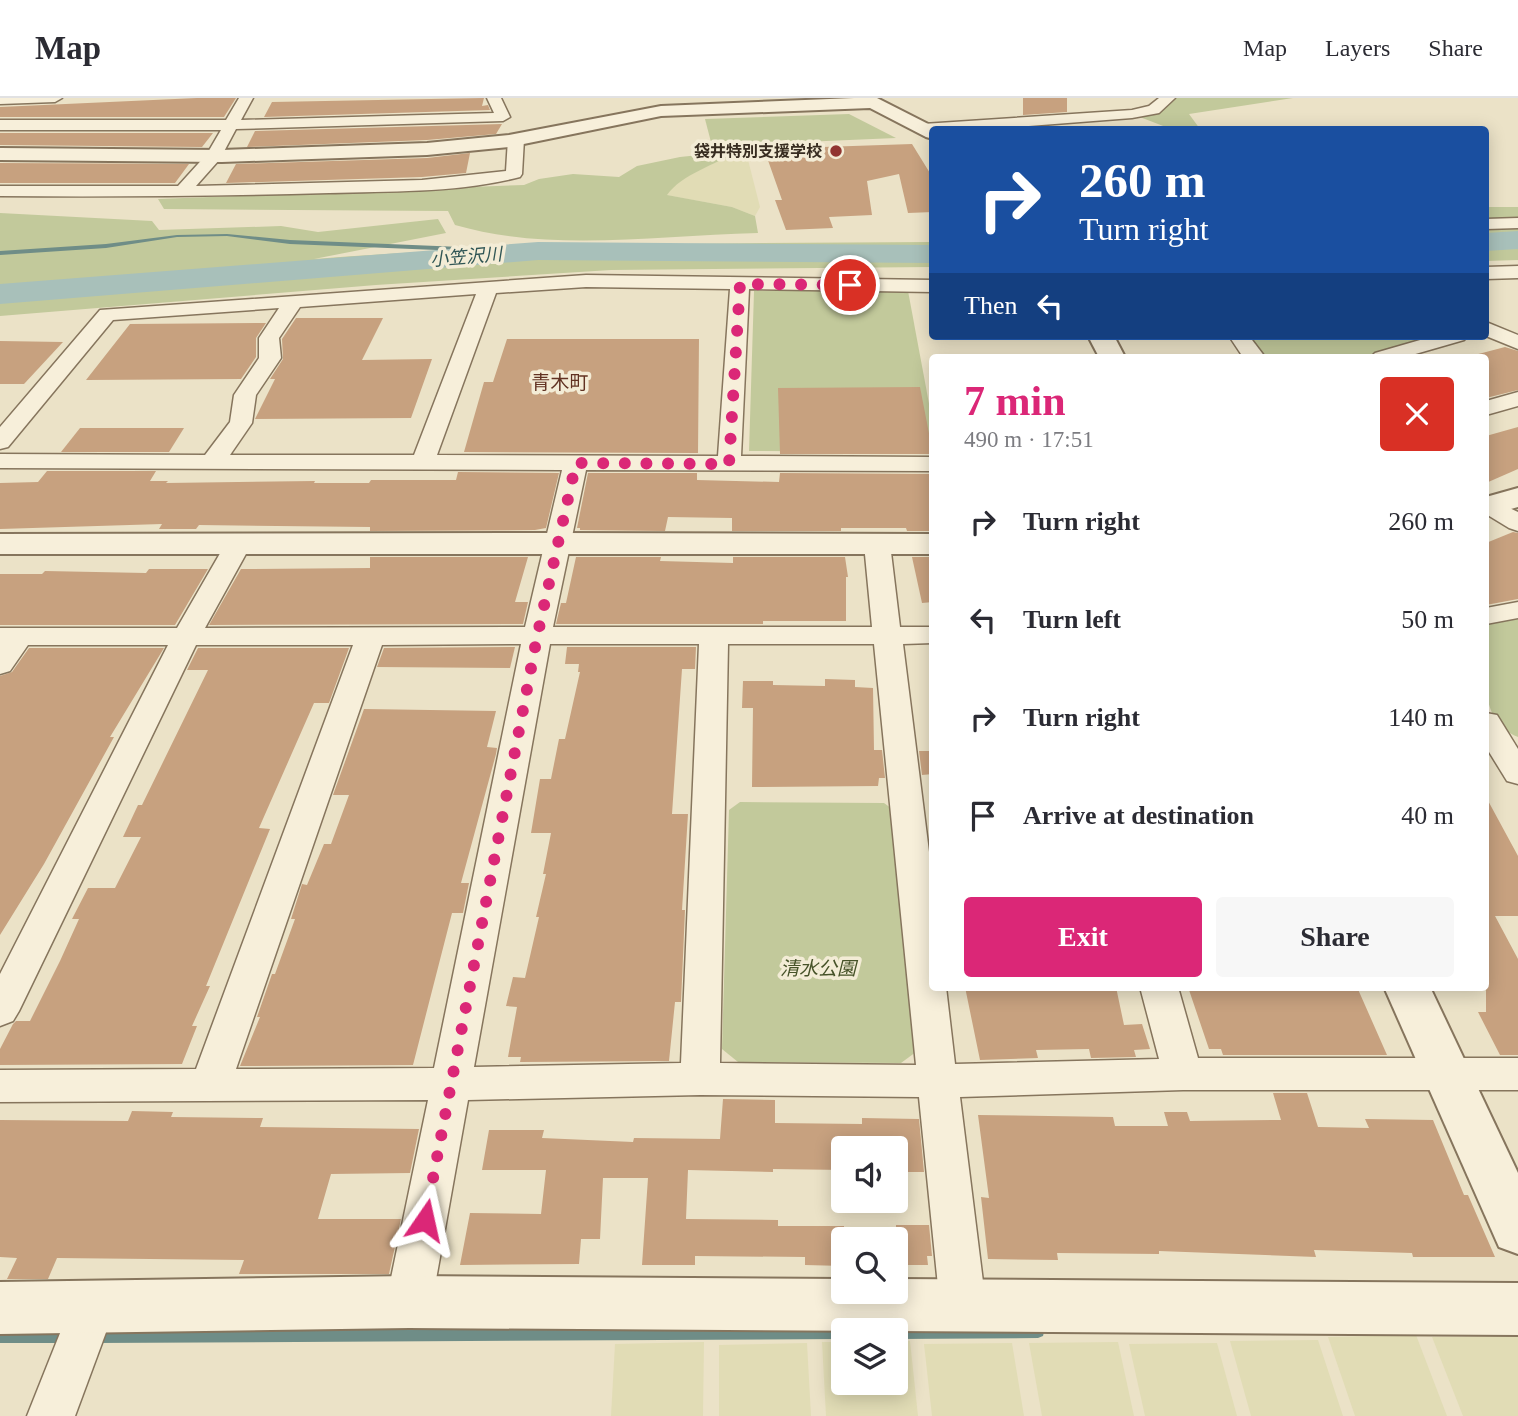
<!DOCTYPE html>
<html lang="en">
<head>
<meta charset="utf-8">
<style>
  body { margin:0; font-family:"Times New Roman","Noto Sans JP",serif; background:#f7f7f7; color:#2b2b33; height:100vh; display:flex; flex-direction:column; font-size:26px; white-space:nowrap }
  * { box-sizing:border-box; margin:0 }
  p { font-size:23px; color:#7c7c81 }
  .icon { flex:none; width:38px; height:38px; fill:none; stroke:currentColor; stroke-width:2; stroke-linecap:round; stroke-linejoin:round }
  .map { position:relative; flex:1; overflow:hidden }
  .side { position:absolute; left:929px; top:256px; width:560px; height:637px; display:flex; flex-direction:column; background:#fff; border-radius:7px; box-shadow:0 4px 18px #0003 }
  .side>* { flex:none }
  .guide { position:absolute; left:929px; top:28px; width:560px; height:214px; border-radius:7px; box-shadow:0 4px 18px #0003; background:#1a4fa0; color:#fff; overflow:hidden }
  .controls { position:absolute; left:831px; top:1038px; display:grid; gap:14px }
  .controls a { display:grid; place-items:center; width:77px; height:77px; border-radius:7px; background:#fff; box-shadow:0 4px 18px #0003; font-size:35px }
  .pin { position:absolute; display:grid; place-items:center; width:60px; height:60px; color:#fff; margin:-30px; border:4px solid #fff; border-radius:50%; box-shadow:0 2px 7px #0007 }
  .me { position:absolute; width:77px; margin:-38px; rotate:11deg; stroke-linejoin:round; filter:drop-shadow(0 0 5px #0008) }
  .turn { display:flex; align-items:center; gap:24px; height:147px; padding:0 35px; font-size:32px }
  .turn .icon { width:91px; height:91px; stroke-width:2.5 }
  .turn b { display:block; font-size:49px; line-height:60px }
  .then { display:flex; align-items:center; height:66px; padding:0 35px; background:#0003; gap:14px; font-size:26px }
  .round { display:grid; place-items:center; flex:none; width:74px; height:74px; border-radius:7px; background:#f7f7f7 }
  .overview { display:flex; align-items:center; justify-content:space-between; height:119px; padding:0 35px }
  h1 { font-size:42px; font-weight:700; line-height:52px; color:#db2777 }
  .cta { display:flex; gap:14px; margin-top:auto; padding:14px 35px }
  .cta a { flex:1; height:80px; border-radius:7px; background:#db2777; color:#fff; font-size:28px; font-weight:700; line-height:80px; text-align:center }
  .cta a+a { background:#f7f7f7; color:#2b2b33 }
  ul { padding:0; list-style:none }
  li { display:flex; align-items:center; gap:21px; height:98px; padding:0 35px }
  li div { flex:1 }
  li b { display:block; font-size:26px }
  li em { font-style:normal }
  header { display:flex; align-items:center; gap:42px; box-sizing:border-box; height:98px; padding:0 35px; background:#fff; border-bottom:2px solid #e1e1e2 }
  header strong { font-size:33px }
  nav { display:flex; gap:38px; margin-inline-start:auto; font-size:24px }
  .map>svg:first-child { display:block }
  .farmland { fill:#e1dcb5 }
  .green { fill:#c2c99b }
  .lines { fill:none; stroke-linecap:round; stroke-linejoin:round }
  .stream { fill:#6f8d87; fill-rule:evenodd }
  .river { fill:#a8c0ba; fill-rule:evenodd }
  .building { fill:#c7a17f }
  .minor-casing { stroke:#86755d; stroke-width:3 }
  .tertiary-casing { stroke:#86755d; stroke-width:4 }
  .minor { fill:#f7efda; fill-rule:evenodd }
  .tertiary { fill:#f7efda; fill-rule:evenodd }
  .route { stroke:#db2777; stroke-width:12; stroke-dasharray:0 21.6 }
  .poi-dot { fill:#913531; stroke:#f3ecd6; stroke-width:2.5 }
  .labels { text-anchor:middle; stroke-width:7; stroke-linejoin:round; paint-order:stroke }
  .far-poi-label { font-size:16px; font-weight:bold; fill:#372c20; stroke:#f3ecd6; text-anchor:end }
  .far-water-label { font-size:18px; font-style:italic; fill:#305655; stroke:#f3ecd6 }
  .far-quarter-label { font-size:19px; fill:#613222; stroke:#f3ecd6 }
  .park-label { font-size:19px; font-style:italic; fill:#465228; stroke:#f3ecd6 }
</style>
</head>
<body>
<header>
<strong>Map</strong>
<nav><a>Map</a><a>Layers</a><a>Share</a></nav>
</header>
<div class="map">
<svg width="1518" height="1318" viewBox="0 0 1518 1318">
  <rect width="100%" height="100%" fill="#ebe2c7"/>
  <!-- farmland -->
  <g class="farmland">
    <polygon points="745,50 760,109 755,118 732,109 666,97 673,89 687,78"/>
    <polygon points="1416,1237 1447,1318 1355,1318 1328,1239"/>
    <polygon points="1518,1238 1518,1318 1463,1318 1432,1239"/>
    <polygon points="1318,1242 1343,1318 1251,1318 1230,1243"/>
    <polygon points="896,1243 910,1243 918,1318 826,1318 822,1244 843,1244 844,1284 896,1284"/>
    <polygon points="704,1244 703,1318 611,1318 615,1246"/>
    <polygon points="1118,1244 1134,1318 1042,1318 1029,1245"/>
    <polygon points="807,1245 811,1318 719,1318 719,1247"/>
    <polygon points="1012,1245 1024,1318 932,1318 924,1246"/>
    <polygon points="1217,1245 1237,1318 1145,1318 1129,1246"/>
  </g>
  <!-- green -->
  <g class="green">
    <polygon points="1167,0 1293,0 1189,16 1200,31 1171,31 1132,16"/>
    <polygon points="849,16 896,40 712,48 705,21"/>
    <path d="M738,53C715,67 682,76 667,97L732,109L755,118L758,135C657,137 553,155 455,127L448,113L164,111L158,101L524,87L539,81L573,76L619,79L637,68L680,59Z"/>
    <polygon points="1486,109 1518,109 1518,162 1486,163"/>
    <path d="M0,115L152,123L159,132L281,128L318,134L438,121L446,135L314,161C520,145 726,145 933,144V169L611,172L376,187L0,218Z"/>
    <polygon points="754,193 908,193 933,327 933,354 749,353"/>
    <polygon points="1248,238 1442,238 1364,259 1262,259"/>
    <path d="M1518,521V639C1475,622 1486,565 1486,527Z"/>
    <polygon points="740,704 884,705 895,713 920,951 901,965 738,964 722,951 729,712"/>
  </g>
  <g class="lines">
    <!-- stream -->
    <g class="stream">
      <polygon points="227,136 290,142 536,152 539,154 536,156 290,146 227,138 177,139 106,150 0,157 0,153 106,146 177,137"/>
      <polygon points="1038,1228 1043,1230 1044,1234 1043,1238 1038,1240 896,1241 896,1232 891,1232 896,1229"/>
      <polygon points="844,1229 849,1232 844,1232 844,1241 93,1245 88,1243 87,1239 88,1235 93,1233"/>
      <polygon points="0,1233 68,1233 73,1235 74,1239 73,1243 68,1245 0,1245"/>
    </g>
    <!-- river -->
    <g class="river">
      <polygon points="1518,133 1518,151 1486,153 1486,135"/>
      <polygon points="538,144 933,147 933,165 538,162 0,206 0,186"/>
    </g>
  </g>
  <!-- building -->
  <g class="building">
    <polygon points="197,0 236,0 224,19 0,19 0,9"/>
    <polygon points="484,0 482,8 488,7 490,12 264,19 272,4"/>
    <polygon points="1023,0 1067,0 1067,14 1023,17"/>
    <polygon points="502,26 496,36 427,42 247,49 255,33"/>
    <polygon points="0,35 213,35 202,49 0,47"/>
    <polygon points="912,46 933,80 933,114 908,115 899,76 867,83 872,117 829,119 833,130 786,132 775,102 782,102 764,51"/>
    <polygon points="470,55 466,75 422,79 226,85 236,66 427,60"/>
    <polygon points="0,65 189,66 175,85 0,85"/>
    <polygon points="296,220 383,220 362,262 432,261 411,320 255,321 275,281 270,281 283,261 282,241"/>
    <polygon points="266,225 256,240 256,259 241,281 86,282 130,226"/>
    <polygon points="507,241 699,241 698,355 464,354 484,284 493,284"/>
    <polygon points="0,243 63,244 24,286 0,286"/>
    <polygon points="1505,249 1518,253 1518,292 1486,300 1486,259 1467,259"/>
    <polygon points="920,289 933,356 780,356 778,290"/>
    <polygon points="1518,329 1518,371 1486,385 1486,338"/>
    <polygon points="80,330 184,330 169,354 61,354"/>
    <polygon points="47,373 156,373 150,383 168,383 166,385 315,383 314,385 369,385 371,382 456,382 458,374 559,375 546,430 535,432 370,433 370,429 199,427 196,431 159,431 162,426 0,431 0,385 38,384"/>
    <polygon points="588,375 697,375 697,382 779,384 780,375 933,376 933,433 907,433 906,430 841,430 841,433 732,433 732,420 668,419 665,433 580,432 580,430 577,430"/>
    <polygon points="1513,434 1518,435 1518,501 1486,507 1486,445"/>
    <polygon points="370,459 528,459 515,504 528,504 523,526 209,527 241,471 370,470"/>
    <polygon points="576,459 661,459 660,463 733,465 733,459 845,459 848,479 846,479 846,523 763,523 763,526 556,526 561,505 566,505"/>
    <polygon points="912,459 933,459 933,504 922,505"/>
    <polygon points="149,471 208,471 175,527 0,527 0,476 42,476 45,473 146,475"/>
    <polygon points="515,549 510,570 377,569 384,550"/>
    <polygon points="567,549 696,549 695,571 682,571 672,716 688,716 682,812 685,812 681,904 675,904 669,963 520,964 521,959 508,959 517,909 506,908 513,879 525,880 539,819 536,819 546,776 543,776 551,735 531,735 540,681 551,681 559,641 565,641 580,574 578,574 579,566 565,566"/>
    <polygon points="29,550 164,550 110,639 114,639 44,766 0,837 0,578 12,574"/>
    <polygon points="198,550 349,550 329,605 314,605 259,730 270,731 206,888 210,888 192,928 197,928 182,966 0,967 0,951 13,926 16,923 30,923 60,863 79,821 72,821 88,790 115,790 141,739 123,739 138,707 142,707 208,572 187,572"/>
    <polygon points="825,581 855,582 855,589 873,590 874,652 882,652 885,680 879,680 878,688 752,689 753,610 742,610 743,583 773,583 773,587 825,588"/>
    <polygon points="364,611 496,613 487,649 497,650 496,656 461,785 469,785 463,815 452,815 413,967 240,968 260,919 257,919 272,876 275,876 295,821 291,821 302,786 307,787 324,746 331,746 349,697 333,697"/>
    <polygon points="919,653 933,653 933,676 922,677"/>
    <polygon points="1486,699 1518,758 1518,818 1495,818 1518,861 1518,957 1500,957 1478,914 1486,914"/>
    <polygon points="965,889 1116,889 1124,927 1142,926 1150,951 1134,952 1136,959 1091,960 1089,951 1036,952 1038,960 980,962"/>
    <polygon points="1188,889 1357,889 1387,957 1223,957 1221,951 1209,951"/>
    <polygon points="1273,995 1307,995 1318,1029 1369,1030 1365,1021 1433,1022 1464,1097 1468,1097 1495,1159 1413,1159 1412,1155 1314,1152 1316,1159 1159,1153 1159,1156 1057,1155 1058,1162 988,1161 981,1099 989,1100 978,1017 1113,1019 1115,1028 1168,1028 1164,1014 1187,1014 1190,1023 1281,1022"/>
    <polygon points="723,1001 775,1002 775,1025 862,1026 862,1020 919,1021 924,1074 896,1074 896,1050 844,1050 844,1072 773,1071 773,1074 688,1072 686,1121 778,1122 778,1128 844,1128 844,1168 805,1167 805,1159 695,1158 695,1167 642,1167 648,1080 603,1080 600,1141 581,1141 579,1166 460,1167 470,1115 541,1116 546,1072 482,1072 489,1032 544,1032 542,1040 633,1044 634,1040 720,1041"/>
    <polygon points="132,1013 173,1014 171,1019 263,1020 260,1029 419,1031 410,1075 331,1076 318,1121 401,1121 389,1176 239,1176 244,1162 57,1160 48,1181 7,1181 17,1160 0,1159 0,1022 128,1023"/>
    <polygon points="896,1127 929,1127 932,1158 927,1158 928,1167 896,1167"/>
  </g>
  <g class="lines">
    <!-- minor casing -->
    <g class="minor-casing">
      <g id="minor">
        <polygon points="0,0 62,0 55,4 0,6"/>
        <path d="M239,0H253L241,22L494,15L487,0H501L510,19L503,23L236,31L220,61L196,88L422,82L506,73L508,41L516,36L524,41L522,76L520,79C458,95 393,93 329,95C219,98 110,99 0,98V88H178L207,56L221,32H0V22H226Z"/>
        <polygon points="1159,0 1175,0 1159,15 1132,20 979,32 933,32 933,35 923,36 915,31 923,26 1132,12 1149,8"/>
        <polygon points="1518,120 1518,130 1486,131 1486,121"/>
        <polygon points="1518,168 1518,180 1486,181 1486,169"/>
        <path d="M586,177L933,182V194L749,191L741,358L933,359V373L586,372L553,529H872L864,446L868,440L877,438L886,440L890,446L900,529H933V545L903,546L933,786V889H946L955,966L1159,961L1140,889H1178L1198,960H1518V992H1183L960,999L986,1208L979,1223L963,1229L947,1223L940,1208L919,999L700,997L468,1002L432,1204L425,1219L409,1225L393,1219L386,1204L428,1002L0,1004V972L196,971L353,547H196L19,913L13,923L0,928V876L168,547H28L10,573L0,576V530H177L226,445L230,439L239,437L248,439L252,445L205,530L525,529L562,372L0,370V356L205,357L230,324L234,297L259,260V240L279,210L113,222L8,349L0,351V329L100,212ZM586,189L730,191L718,358L437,357L496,195ZM476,196L414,357H230L252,325L256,297L281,260L279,240L300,209ZM521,546L434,970L236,971L382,547ZM550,546H699L681,965L474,969ZM728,546H874L916,967L720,965Z"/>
        <polygon points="1486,224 1518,237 1518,251 1486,238"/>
        <polygon points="1229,238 1249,238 1265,259 1243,259"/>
        <polygon points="1434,238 1467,238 1464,242 1405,259 1371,259 1375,255"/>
        <polygon points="1518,294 1518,308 1486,317 1486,303"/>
        <polygon points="1490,401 1518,414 1518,433 1509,430 1486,416 1486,402"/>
        <polygon points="1518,504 1518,520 1486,526 1486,510"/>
        <polygon points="1486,615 1497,617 1518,651 1518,686 1507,683 1486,649"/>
        <polygon points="92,1189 108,1195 115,1210 75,1318 27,1318 76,1195"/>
      </g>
    </g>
    <!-- tertiary casing -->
    <g class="tertiary-casing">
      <g id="tertiary">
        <polygon points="854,0 877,0 940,32 933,32 933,41 926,39 870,10 661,18 509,49 427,57 222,64 0,62 0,50 222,52 427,45 509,37 661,8"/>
        <polygon points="1088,238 1114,238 1125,259 1099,259"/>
        <polygon points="1518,390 1518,409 1486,418 1486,399"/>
        <polygon points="558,435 933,436 933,456 0,456 0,436"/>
        <polygon points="1384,889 1430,889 1518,1075 1518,1156 1499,1149"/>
        <polygon points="409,1178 844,1181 844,1194 896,1194 896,1181 1518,1185 1518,1237 409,1230 0,1236 0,1184"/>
      </g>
    </g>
    <!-- minor -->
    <use href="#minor" class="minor"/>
    <!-- tertiary -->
    <use href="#tertiary" class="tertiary"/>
  </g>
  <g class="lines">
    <!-- route -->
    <polyline class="route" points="425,1122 537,539 576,365 729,366 740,186 850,187"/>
  </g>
  <!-- markers -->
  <circle class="poi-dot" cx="836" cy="53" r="7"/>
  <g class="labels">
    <!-- far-poi labels -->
    <g class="far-poi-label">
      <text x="822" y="59">袋井特別支援学校</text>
    </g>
    <!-- far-water labels -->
    <g class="far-water-label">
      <text transform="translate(466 159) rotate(-5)" y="6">小笠沢川</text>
    </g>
    <!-- far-quarter labels -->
    <g class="far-quarter-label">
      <text x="560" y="291">青木町</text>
    </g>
    <!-- park labels -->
    <g class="park-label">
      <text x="818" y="877">清水公園</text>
    </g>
  </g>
</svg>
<div class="controls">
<a><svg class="icon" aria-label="sound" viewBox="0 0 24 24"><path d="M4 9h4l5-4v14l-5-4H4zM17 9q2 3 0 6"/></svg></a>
<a><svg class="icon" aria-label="search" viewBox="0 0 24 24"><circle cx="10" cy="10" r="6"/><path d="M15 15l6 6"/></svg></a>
<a><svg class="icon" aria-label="layers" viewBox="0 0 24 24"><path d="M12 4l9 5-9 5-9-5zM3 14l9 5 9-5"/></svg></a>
</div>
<div class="pin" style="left:850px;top:187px;background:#d93025"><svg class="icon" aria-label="arrive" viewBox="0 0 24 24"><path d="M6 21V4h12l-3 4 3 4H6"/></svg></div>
<svg class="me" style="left:425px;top:1122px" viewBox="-20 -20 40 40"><path d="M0-17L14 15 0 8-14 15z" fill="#db2777" stroke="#fff" stroke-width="4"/></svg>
<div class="guide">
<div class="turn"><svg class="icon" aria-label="right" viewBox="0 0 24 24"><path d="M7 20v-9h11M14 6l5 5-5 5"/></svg><div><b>260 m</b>Turn right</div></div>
<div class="then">Then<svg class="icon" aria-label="left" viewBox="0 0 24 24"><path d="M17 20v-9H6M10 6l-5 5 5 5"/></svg></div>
</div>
<section class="side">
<div class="overview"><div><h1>7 min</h1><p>490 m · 17:51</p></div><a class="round" style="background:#d93025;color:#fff"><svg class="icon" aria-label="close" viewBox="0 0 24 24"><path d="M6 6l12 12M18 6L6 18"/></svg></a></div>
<ul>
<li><svg class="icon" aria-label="right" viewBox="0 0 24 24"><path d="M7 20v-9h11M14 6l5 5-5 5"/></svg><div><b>Turn right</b></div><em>260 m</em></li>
<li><svg class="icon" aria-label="left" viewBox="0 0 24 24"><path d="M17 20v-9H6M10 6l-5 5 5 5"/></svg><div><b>Turn left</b></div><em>50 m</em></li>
<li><svg class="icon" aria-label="right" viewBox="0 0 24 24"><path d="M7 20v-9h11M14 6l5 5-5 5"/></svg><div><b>Turn right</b></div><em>140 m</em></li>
<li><svg class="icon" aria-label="arrive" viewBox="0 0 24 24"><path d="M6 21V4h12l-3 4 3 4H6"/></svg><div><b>Arrive at destination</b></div><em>40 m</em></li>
</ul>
<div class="cta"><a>Exit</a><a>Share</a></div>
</section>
</div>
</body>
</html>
